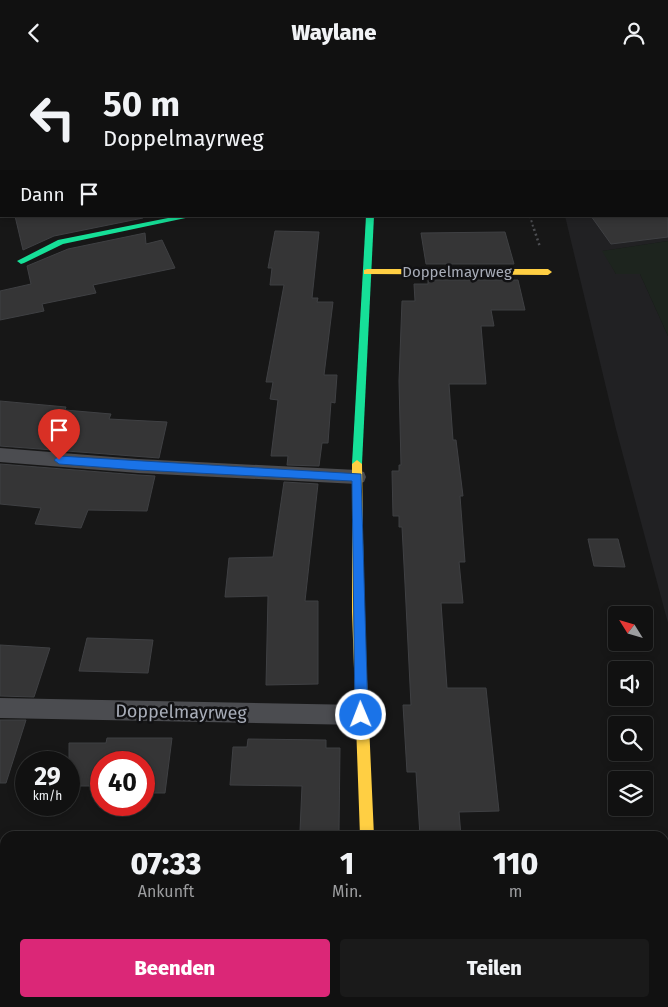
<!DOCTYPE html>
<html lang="de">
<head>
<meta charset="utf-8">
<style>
  body { margin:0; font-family:"Fira Sans",sans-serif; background:#1a1a1a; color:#f1f3f6; height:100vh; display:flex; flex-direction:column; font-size:19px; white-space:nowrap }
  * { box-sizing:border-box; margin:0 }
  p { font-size:16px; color:#9c9d9f }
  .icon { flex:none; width:28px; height:28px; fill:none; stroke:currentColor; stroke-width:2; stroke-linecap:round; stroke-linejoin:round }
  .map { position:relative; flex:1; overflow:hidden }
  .panel { position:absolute; left:0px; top:766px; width:669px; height:176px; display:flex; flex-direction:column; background:#111; border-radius:15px 15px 0 0; box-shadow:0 2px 8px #0003,0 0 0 1px #303131 }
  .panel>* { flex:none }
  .top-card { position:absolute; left:0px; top:0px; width:669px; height:152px; box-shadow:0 2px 8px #0003,0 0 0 1px #303131; background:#111; color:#f1f3f6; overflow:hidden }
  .needle { width:32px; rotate:307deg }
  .buttons { position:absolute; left:608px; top:541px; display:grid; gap:10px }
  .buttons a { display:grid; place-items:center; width:45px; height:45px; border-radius:5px; background:#111; box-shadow:0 2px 8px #0003,0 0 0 1px #303131; font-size:25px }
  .speed { position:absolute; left:15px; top:686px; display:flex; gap:10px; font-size:25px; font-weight:700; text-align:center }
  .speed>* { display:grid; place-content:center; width:65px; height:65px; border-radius:50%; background:#111; box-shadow:0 2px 8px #0003,0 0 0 1px #303131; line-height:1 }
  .speed small { font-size:12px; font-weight:400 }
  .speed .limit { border:8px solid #d22; background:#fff; color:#111 }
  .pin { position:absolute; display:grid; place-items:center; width:42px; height:42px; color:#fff; margin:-51px -21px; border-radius:50% 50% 50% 0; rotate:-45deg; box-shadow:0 0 5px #0007 }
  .pin .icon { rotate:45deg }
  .me { position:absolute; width:55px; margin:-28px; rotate:359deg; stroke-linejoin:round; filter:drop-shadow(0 0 4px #0008) }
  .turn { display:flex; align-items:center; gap:18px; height:105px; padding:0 20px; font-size:22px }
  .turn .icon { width:65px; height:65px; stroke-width:2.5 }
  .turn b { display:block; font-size:35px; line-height:42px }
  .then { display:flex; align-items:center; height:48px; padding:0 20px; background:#0003; gap:10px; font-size:19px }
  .eta { display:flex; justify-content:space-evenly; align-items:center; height:85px; text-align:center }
  .eta b { font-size:30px; font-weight:800; line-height:35px }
  .cta { display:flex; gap:10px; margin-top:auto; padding:10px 20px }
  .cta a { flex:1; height:58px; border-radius:5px; background:#db2777; color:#fff; font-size:20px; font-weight:800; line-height:58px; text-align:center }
  .cta a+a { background:#1a1a1a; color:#f1f3f6 }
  header { display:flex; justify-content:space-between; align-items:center; height:65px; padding:0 20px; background:#111; font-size:22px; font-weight:800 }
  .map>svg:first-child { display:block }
  .built { fill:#212123 }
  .green { fill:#1d241e }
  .building { fill:#353536; stroke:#3f4043 }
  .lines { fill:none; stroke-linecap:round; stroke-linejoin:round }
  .path-far1 { stroke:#4d4e52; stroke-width:2; stroke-dasharray:2 2.5; stroke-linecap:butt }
  .path { stroke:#4d4e52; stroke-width:2.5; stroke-dasharray:2 3; stroke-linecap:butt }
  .lane { fill:#4b4c50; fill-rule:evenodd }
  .street { fill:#4b4c50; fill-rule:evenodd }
  .fast { fill:#16e098; fill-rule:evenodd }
  .slow { fill:#ffcf43; fill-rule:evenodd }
  .route { fill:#1a73e8; stroke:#114b97 }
  .labels { text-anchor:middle; stroke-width:5; stroke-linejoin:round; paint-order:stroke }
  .far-street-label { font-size:15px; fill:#a8adb8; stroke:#111113 }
  .street-label { font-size:18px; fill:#a8adb8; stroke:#111113 }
</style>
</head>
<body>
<header><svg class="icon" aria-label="back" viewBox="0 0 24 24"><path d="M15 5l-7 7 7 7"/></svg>Waylane<svg class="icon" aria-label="person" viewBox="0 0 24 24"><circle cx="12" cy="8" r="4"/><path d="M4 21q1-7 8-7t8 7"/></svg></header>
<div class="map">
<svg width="668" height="942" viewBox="0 0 668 942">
  <rect width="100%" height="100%" fill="#171717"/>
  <!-- built -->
  <g class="built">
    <polygon points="0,0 290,0 1,1 0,71"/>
    <polygon points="492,0 668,0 668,176 603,186 616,209 640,209 668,271 668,558 616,364 565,151 668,151 668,1 487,1"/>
  </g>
  <!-- green -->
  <g class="green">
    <polygon points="290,0 492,0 285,1"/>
    <polygon points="668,176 668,271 640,209 616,209 602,186"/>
  </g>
  <!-- building -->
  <g class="building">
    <polygon points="15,151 143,151 143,153 54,171 23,185"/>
    <polygon points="591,151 668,151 668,172 611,179"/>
    <polygon points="275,166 319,167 312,233 318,233 317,237 333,237 324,310 337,310 335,338 331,337 328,378 322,378 319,401 287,400 288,391 271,391 278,335 270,334 273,317 266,317 284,220 270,220 272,203 268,203"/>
    <polygon points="505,167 514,199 426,199 421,168"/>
    <polygon points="145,168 146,179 162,175 175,203 93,220 96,228 42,239 44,246 0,255 0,226 31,219 27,201 68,184"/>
    <polygon points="428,215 518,215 525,245 491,245 494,261 481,261 486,319 449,319 453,375 456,375 463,431 460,431 465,497 459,497 463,538 441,538 447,623 486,623 499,746 459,747 461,771 420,771 416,707 407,707 403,640 411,640 405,519 402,462 399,462 399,451 393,451 392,406 399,406 399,400 401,400 399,316 402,236 415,236 414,219 428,219"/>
    <polygon points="0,336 66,342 65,345 111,349 109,354 167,357 159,393 0,381"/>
    <polygon points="0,399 138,410 155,411 147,446 88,445 81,463 35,459 41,443 0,439"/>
    <polygon points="284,417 318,419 305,536 318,536 318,619 266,620 268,531 225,532 229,493 273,492"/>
    <polygon points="588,474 618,474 625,502 594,501"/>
    <polygon points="87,573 153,575 148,608 79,606"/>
    <polygon points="0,580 50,583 34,632 0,631"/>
    <polygon points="0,655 26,655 6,718 0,718"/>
    <polygon points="107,673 172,673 165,728 144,728 144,698 101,698 101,728 97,728 98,721 69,721 69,678 106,678"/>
    <polygon points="248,674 326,675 326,683 340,683 339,766 300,766 302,721 230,720 233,682 247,682"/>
  </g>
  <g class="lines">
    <!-- path-far1 -->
    <g class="path-far1">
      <polyline points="263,1 268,0"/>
      <polyline points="454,1 460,0"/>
      <polyline points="530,151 534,165"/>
    </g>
    <!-- path -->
    <polyline class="path" points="534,164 540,182"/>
    <!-- lane -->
    <g class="lane">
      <polygon points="0,383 138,394 357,405 364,407 366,412 364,417 357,419 138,408 0,397"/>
      <polygon points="0,633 361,640 369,643 373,650 369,657 361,660 0,653"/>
    </g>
    <!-- street -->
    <rect class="street" x="355" y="938" width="38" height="4"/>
    <!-- fast -->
    <g class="fast">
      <polygon points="178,151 195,151 63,179 24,198 21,199 17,196 58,175"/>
      <polygon points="366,151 374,151 362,399 357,403 352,399"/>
    </g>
    <!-- slow -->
    <g class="slow">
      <polygon points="367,204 548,204 552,207 548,210 364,209 364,205"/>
      <polygon points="357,395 362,399 364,547 374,771 360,771 352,547 352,399"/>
    </g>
  </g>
  <!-- route -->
  <polygon class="route" points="59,391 361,409 368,650 366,654 361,656 357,654 355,650 352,416 138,405 59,399 54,395"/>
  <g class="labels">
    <!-- far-street labels -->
    <g class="far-street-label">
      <text x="457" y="212">Doppelmayrweg</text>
    </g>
    <!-- street labels -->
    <g class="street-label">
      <text transform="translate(181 647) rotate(1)" y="6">Doppelmayrweg</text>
    </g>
  </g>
</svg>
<div class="buttons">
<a><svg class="needle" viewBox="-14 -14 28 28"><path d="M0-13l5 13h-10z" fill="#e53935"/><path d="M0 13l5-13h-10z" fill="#9c9d9f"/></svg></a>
<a><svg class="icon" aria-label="sound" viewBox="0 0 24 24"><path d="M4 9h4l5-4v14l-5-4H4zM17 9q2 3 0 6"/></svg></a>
<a><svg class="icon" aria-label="search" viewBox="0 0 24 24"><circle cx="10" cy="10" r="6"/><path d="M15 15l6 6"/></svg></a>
<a><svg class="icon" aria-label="layers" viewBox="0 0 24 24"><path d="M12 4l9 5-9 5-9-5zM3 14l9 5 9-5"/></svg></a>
</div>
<div class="speed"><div>29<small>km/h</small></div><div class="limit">40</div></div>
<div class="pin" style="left:59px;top:395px;background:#d93025"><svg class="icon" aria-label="arrive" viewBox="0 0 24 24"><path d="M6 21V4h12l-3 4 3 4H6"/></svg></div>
<svg class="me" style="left:361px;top:650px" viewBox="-20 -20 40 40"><circle r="17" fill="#1a73e8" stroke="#fff" stroke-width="3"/><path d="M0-11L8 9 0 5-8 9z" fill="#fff"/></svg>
<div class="top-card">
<div class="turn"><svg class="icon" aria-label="left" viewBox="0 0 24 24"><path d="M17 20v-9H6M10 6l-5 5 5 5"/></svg><div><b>50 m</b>Doppelmayrweg</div></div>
<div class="then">Dann<svg class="icon" aria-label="arrive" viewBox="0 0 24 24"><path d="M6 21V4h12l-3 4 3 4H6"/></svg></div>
</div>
<section class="panel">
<div class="eta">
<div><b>07:33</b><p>Ankunft</p></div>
<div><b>1</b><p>Min.</p></div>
<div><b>110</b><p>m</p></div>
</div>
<div class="cta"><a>Beenden</a><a>Teilen</a></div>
</section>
</div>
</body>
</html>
